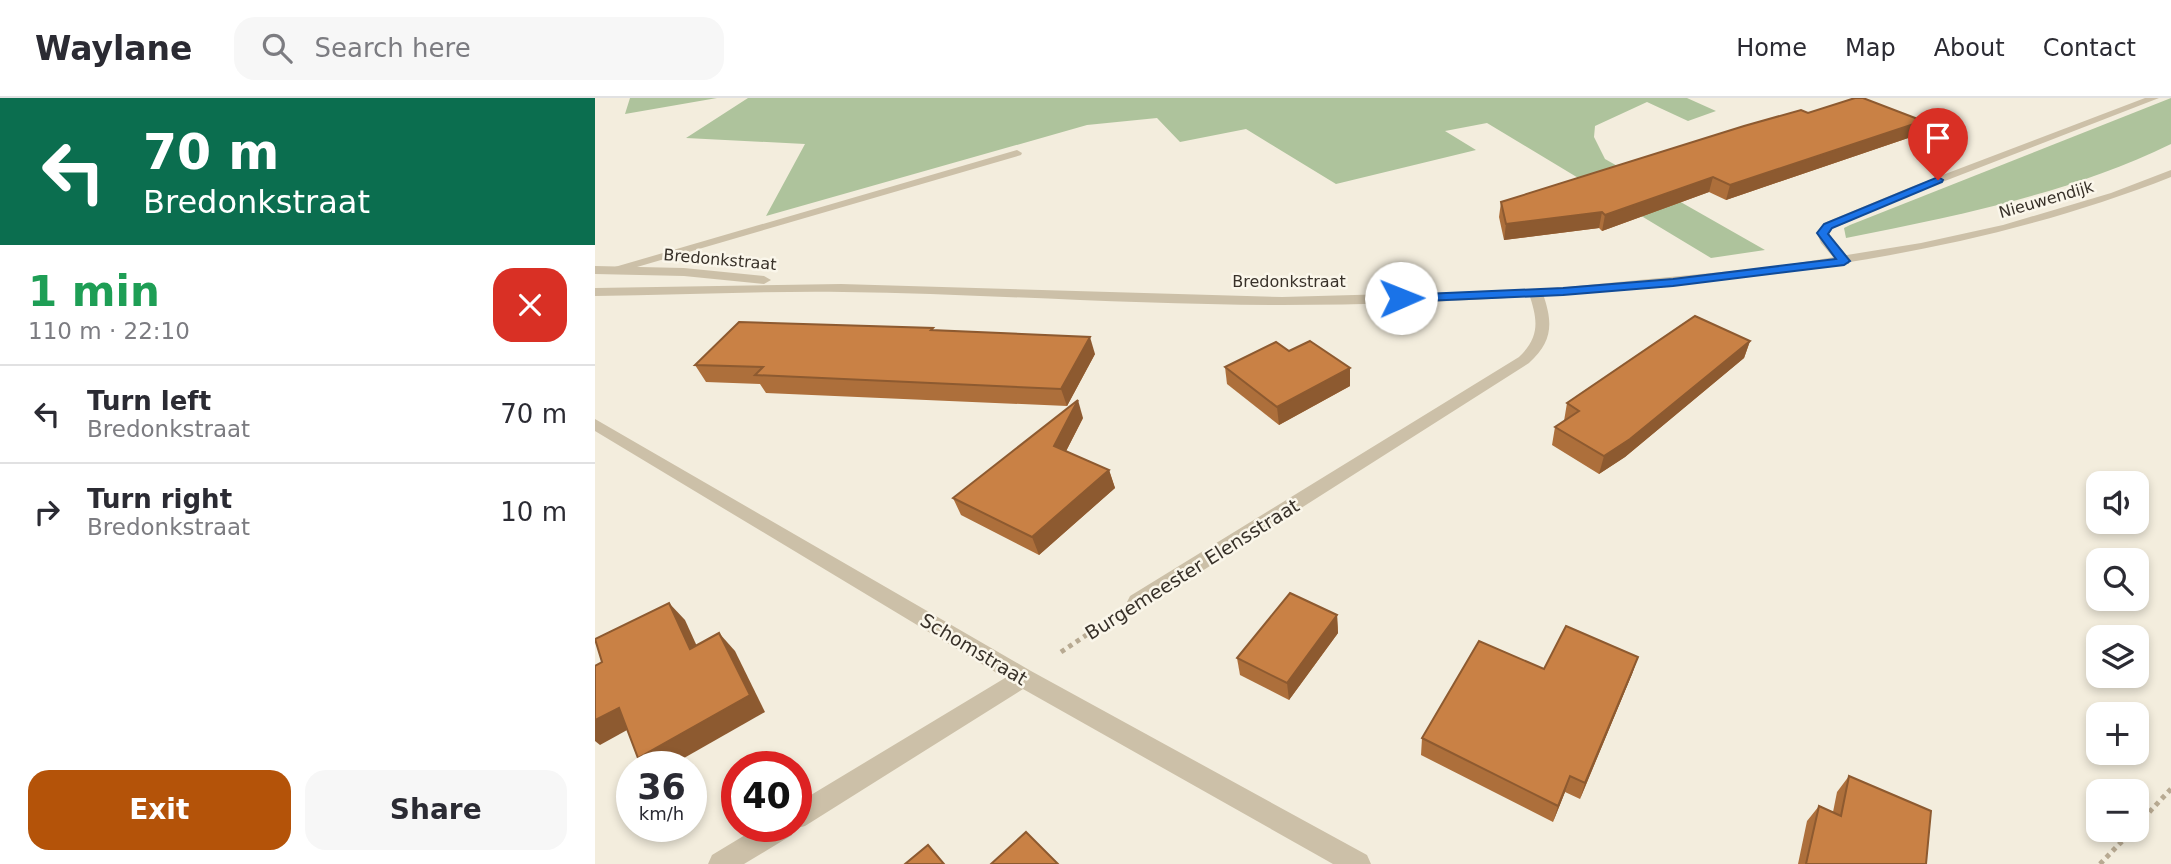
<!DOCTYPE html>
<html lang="en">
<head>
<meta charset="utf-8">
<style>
  body { margin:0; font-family:"DejaVu Sans",sans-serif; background:#f7f7f7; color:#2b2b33; height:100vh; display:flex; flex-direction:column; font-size:26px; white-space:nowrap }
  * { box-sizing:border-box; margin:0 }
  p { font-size:23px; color:#7c7c81 }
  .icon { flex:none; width:38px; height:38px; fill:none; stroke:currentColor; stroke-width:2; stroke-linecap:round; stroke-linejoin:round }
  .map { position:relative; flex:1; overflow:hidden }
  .drawer { display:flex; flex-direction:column; background:#fff; width:595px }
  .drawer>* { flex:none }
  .hud { background:#0b6e4f; color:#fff; overflow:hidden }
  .buttons { position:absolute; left:1491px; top:373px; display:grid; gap:14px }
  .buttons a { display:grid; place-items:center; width:63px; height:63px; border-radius:14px; background:#fff; box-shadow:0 4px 10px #0003; font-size:35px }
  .speed { position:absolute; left:21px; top:653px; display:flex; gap:14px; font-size:35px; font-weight:700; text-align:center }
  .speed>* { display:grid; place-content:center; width:91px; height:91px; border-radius:50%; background:#fff; box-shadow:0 4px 10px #0003; line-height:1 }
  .speed small { font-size:18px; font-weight:400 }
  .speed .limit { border:10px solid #d22; background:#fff; color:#111 }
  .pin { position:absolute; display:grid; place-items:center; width:60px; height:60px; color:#fff; margin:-72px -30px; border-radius:50% 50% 50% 0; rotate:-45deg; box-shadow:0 0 7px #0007 }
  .pin .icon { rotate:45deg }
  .me { position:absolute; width:77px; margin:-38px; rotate:89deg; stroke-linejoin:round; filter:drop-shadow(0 0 5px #0008) }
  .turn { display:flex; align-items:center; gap:24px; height:147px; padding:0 28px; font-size:32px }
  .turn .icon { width:91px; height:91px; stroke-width:2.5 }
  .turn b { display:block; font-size:49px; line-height:60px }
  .round { display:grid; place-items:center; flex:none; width:74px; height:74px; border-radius:21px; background:#f7f7f7 }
  .overview { display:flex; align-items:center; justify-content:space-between; height:119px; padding:0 28px }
  h1 { font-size:42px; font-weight:700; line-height:52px; color:#1e9e55 }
  .cta { display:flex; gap:14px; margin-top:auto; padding:14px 28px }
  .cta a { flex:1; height:80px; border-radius:21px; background:#b45309; color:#fff; font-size:28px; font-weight:700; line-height:80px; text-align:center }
  .cta a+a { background:#f7f7f7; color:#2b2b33 }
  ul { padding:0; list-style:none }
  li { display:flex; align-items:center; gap:21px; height:98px; padding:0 28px; border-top:2px solid #e1e1e2 }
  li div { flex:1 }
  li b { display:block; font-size:26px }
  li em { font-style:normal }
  header { display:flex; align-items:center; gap:42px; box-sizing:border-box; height:98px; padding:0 35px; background:#fff; border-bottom:2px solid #e1e1e2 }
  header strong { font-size:33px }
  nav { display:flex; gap:38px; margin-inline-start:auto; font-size:24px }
  .search { width:490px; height:63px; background:#f7f7f7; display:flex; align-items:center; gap:18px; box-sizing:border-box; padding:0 24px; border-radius:21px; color:#7c7c81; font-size:26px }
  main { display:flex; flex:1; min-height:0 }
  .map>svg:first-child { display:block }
  .green { fill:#aec39c }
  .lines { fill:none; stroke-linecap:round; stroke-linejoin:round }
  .path { stroke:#b8aa92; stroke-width:5; stroke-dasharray:4.5 4.5; stroke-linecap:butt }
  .minor { fill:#ccc0a8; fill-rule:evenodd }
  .tertiary { fill:#ccc0a8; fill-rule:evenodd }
  .wall { fill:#ad6f3b }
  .shaded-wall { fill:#8d5a30 }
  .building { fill:#c98145; stroke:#8d5a30; stroke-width:2 }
  .route { fill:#1a73e8; stroke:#114b97; stroke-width:2 }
  .labels { text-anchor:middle; stroke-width:5; stroke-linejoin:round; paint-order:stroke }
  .far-street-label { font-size:16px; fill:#383129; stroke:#faf6ea }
  .street-label { font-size:19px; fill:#383129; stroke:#faf6ea }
</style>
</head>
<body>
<header>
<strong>Waylane</strong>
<div class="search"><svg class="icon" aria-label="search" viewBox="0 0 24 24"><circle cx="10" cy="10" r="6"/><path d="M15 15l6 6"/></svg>Search here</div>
<nav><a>Home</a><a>Map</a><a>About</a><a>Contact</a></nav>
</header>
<main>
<section class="drawer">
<div class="hud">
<div class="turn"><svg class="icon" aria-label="left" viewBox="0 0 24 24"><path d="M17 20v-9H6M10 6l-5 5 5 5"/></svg><div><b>70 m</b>Bredonkstraat</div></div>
</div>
<div class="overview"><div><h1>1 min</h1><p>110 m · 22:10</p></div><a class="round" style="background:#d93025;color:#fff"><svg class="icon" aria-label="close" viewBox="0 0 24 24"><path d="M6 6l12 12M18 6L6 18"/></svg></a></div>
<ul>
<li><svg class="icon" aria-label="left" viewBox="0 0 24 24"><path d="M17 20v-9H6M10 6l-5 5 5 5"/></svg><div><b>Turn left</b><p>Bredonkstraat</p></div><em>70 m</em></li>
<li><svg class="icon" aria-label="right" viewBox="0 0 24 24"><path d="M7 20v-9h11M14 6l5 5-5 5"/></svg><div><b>Turn right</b><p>Bredonkstraat</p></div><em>10 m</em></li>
</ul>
<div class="cta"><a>Exit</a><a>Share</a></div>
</section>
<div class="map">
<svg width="1576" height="766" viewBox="0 0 1576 766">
  <rect width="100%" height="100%" fill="#f3eddd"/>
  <!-- green -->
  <g class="green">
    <polygon points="35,0 122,0 30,16"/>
    <polygon points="153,0 1092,0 1121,13 1093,23 1052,4 1000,28 999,39 1010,61 1170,152 1116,160 892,25 850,33 881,52 741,86 651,31 585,44 562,20 492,27 171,118 210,46 91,40"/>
    <path d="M1576,0V46C1473,96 1362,118 1251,140L1249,130L1255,127Z"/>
  </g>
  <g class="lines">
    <!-- path -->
    <g class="path">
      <polyline points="466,554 511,524"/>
      <polyline points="1542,727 1576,691"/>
      <polyline points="1505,766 1538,732"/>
    </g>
    <!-- minor -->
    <g class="minor">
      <polygon points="1550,0 1564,0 1324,93 1237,131 1234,135 1236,141 1254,160 1254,166 1244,166 1226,145 1222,135 1229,125 1316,89"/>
      <polygon points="422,52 427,55 426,57 18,176 8,176 6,173"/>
      <path d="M941,192L948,196C958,225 958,243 934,265L549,510L542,512L535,510L532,504L535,498L924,259C945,239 943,222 934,196Z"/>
      <polygon points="0,321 436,573 772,757 776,766 738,766 428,591 210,728 199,731 197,737 149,766 113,766 117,757 165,728 201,728 201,706 410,580 0,333"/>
    </g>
    <!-- tertiary -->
    <g class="tertiary">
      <path d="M1576,72V79C1414,143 1243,171 1070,187C943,200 815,207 687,207C541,207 394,196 248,194C165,193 82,197 0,198V190L246,186L687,199L941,192L1178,169L1326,145L1408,127L1516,95Z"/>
      <polygon points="0,168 89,170 169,178 176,182 169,186 89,178 0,176"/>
    </g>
  </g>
  <!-- wall -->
  <g class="wall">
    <polygon points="1213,15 1322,37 1131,102 1114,94 1007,133 1004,130 909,142 904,119 906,104"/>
    <polygon points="339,232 500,256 472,308 171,295 165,286 111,284 100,267"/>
    <polygon points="1155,243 1149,260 1030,359 1004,376 957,347 960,329 969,323 972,305"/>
    <polygon points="694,253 755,288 684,327 632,286 630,269"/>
    <polygon points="488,320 471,353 514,372 520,390 444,457 366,417 358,400"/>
    <polygon points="742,517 743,535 694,602 645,577 642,560"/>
    <polygon points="1043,559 1037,576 985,701 970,694 958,724 826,657 827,640 949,571"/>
    <polygon points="1254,678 1331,766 1203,766 1212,723 1224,708 1238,714 1242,694"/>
  </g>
  <!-- shaded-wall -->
  <g class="shaded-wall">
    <polygon points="1328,23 1322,37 1131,102 1135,87"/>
    <polygon points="1118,79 1114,94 1007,133 1010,117"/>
    <polygon points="1007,114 1004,130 909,142 911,126"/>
    <polygon points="495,239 500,256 472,308 466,291"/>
    <polygon points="1155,243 1149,260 1030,359 1004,376 1009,358"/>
    <polygon points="755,270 755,288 684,327 682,309"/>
    <polygon points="483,302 488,320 465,365 459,348"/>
    <polygon points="514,372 520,390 444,457 437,439"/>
    <polygon points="74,505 90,522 111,568 95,551"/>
    <polygon points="742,517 743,535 694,602 692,585"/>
    <polygon points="124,535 140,553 170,614 75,668 53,668 43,660"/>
    <polygon points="1043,559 1037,576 985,701 990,685"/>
    <polygon points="24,610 43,626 5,647 0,643 0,622"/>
    <polygon points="975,678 970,694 958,724 963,708"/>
  </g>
  <!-- building -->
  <g class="building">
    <polygon points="1260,0 1268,0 1328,23 1135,87 1118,79 1010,117 1007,114 911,126 906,104 1149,28 1206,12 1213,15"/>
    <polygon points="1100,218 1155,243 1035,341 1009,358 960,329 984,313 972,305"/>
    <polygon points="144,224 338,230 336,232 495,239 466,291 160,277 168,269 100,267"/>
    <polygon points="715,243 755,270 682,309 630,269 681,244 694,253"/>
    <polygon points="483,302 459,348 514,372 437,439 358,400"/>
    <polygon points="695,495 742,517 692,585 642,560"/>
    <polygon points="74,505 95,551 124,535 155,597 43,660 24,610 0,622 0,568 7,564 0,541"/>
    <polygon points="971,528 1043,559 990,685 975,678 963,708 827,640 884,543 949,571"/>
    <polygon points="1254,678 1336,713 1331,766 1211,766 1224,708 1246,718"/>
    <polygon points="431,734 463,766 396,766"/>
    <polygon points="333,747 349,766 310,766"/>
  </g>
  <!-- route -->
  <polygon class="route" points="1343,79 1348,82 1347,84 1237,130 1233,136 1255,163 1249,167 1078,188 968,197 806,204 800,200 806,197 968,190 1078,181 1241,161 1222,135 1229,126"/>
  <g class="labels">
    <!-- far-street labels -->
    <g class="far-street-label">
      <text transform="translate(1451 101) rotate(-16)" y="6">Nieuwendijk</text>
      <text transform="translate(125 161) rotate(5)" y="6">Bredonkstraat</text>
      <text x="694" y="189">Bredonkstraat</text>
    </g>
    <!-- street labels -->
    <g class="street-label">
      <text transform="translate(597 471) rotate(-32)" y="7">Burgemeester Elensstraat</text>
      <text transform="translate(379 551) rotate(31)" y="7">Schomstraat</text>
    </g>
  </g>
</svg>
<div class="buttons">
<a><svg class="icon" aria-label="sound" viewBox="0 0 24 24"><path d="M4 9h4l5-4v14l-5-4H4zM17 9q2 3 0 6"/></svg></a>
<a><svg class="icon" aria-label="search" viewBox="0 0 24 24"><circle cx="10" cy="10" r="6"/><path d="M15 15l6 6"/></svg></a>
<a><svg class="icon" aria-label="layers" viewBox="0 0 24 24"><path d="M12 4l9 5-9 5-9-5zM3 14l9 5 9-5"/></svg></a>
<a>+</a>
<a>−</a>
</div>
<div class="speed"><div>36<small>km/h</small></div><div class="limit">40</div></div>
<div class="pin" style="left:1343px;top:82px;background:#d93025"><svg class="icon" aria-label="arrive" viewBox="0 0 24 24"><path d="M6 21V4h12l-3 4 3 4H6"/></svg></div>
<svg class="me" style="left:806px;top:200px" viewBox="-20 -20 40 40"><circle r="19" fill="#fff"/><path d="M0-13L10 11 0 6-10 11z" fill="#1a73e8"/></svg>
</div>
</main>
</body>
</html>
